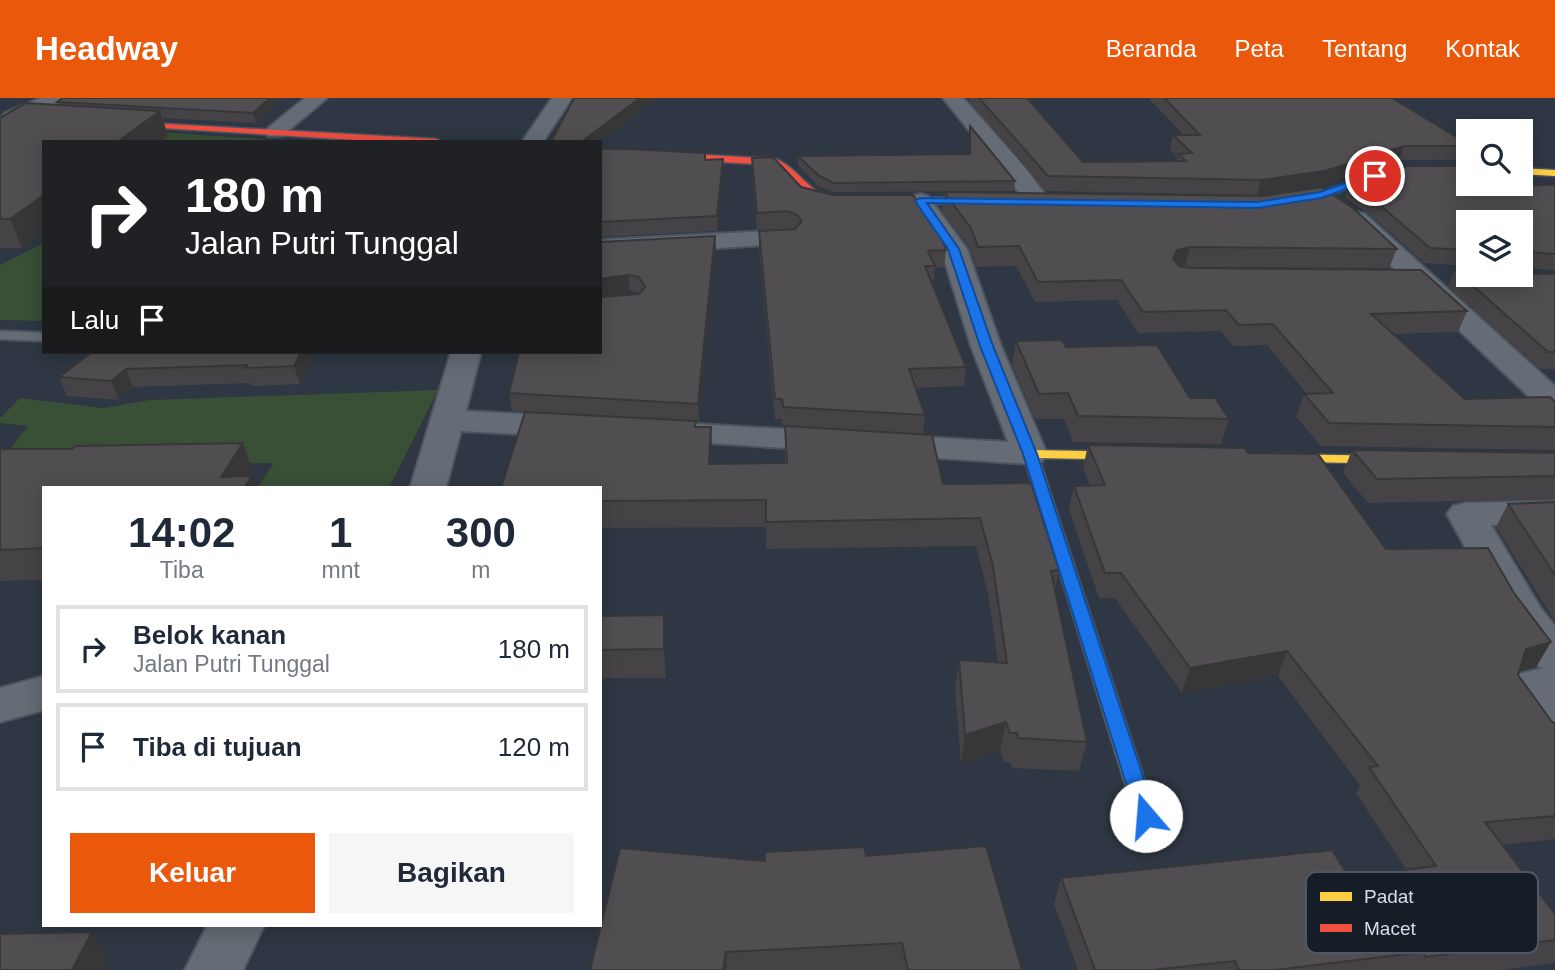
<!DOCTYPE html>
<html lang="id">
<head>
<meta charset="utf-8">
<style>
  body { margin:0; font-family:Helvetica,sans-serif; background:#f6f6f7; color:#1f2937; height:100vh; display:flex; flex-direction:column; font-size:26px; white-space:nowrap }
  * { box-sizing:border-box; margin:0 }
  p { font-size:23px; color:#747a83 }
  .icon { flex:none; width:38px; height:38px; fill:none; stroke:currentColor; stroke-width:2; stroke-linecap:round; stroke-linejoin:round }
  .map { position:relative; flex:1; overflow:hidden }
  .sheet { position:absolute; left:42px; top:388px; width:560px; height:441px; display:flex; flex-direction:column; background:#fff; border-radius:0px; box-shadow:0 4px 18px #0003 }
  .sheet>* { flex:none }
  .hud { position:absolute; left:42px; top:42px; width:560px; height:214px; border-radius:0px; box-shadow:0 4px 18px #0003; background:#202124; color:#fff; overflow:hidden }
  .controls { position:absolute; left:1456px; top:21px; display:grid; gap:14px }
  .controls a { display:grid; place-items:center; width:77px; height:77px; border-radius:0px; background:#fff; box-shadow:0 4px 18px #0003; font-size:35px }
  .pin { position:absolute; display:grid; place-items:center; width:60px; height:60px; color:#fff; margin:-30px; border:4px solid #fff; border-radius:50%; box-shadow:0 2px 7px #0007 }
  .me { position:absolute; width:77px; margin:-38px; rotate:342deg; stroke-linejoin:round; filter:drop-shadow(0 0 5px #0008) }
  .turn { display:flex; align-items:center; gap:24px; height:147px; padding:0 28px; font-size:32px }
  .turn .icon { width:91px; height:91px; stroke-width:2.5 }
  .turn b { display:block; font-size:49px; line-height:60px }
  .then { display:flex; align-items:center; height:66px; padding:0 28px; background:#0003; gap:14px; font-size:26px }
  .eta { display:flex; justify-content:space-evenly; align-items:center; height:119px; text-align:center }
  .eta b { font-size:42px; font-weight:700; line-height:49px }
  .action { display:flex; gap:14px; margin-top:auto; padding:14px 28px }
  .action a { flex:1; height:80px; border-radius:0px; background:#ea580c; color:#fff; font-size:28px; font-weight:700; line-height:80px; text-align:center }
  .action a+a { background:#f6f6f7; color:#1f2937 }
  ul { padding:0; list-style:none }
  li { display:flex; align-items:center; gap:21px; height:88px; margin:0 14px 10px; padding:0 14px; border:4px solid #e0e1e3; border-radius:0px }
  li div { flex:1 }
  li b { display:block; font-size:26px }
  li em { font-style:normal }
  header { display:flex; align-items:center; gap:42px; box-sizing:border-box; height:98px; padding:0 35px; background:#ea580c; color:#fff }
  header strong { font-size:33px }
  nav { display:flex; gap:38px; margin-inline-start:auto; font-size:24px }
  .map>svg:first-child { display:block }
  .green { fill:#394f36 }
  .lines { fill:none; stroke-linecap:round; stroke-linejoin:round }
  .lane-casing { stroke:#4c555f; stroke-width:4 }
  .street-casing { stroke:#4c555f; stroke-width:4 }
  .slow-casing { stroke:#4c555f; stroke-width:3 }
  .jam-casing { stroke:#4c555f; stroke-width:3 }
  .lane { fill:#656c75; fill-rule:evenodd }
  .street { fill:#656c75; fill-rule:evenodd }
  .slow { fill:#ffcf43; fill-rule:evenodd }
  .jam { fill:#f24e42; fill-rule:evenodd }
  .wall { fill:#454345 }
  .shaded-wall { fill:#383738 }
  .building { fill:#504e50; stroke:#383738; stroke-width:2 }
  .route { fill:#1a73e8; stroke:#114b97; stroke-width:2 }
  .key { fill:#151d27; stroke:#4e5762; stroke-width:2 }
  .key-label { font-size:19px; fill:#d3deec }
</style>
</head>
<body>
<header>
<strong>Headway</strong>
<nav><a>Beranda</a><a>Peta</a><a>Tentang</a><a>Kontak</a></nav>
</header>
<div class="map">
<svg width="1555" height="872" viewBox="0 0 1555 872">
  <rect width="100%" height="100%" fill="#2e3743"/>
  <!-- green -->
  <g class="green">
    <polygon points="0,23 302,44 44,44"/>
    <polygon points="44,145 44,223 0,222 0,167"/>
    <polygon points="438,292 389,390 257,390 274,365 0,370 0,364 28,328 0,325 0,320 20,300 103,310 150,302"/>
  </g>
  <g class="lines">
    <!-- lane casing -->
    <g class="lane-casing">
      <polygon id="lane" points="0,233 44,235 44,243 0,241"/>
    </g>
    <!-- street casing -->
    <g class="street-casing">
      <g id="street">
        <polygon points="41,0 67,0 19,23 5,23 2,19 5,15"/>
        <polygon points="305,0 327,0 282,38 268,38 265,34 268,30"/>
        <polygon points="552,0 572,0 543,44 522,44"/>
        <polygon points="943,0 963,0 1026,70 1049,102 1045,107 1029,107"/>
        <polygon points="920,96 928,98 967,151 1001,248 1047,356 1042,363 1030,366 648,341 643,334 648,327 660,324 1008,344 971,248 941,151 908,103 912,98"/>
        <polygon points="1356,114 1365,116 1555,288 1555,315 1543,312 1347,126 1344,121 1347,116"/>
        <polygon points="786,132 795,135 799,140 795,145 600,158 600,142"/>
        <polygon points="451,254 481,254 466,313 575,319 587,322 592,329 587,336 575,339 461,333 446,390 410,390"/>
        <polygon points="1555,403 1555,425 1491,427 1540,509 1555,528 1555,653 1538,648 1505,601 1514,577 1544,570 1539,569 1503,518 1447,416 1453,408 1466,405"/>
        <polygon points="44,578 44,612 0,624 0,590"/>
        <polygon points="207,828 264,828 243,872 185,872"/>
      </g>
    </g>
    <!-- slow casing -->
    <g class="slow-casing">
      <g id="slow">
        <polygon points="1468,69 1468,75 1387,77 1324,99 1277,108 1272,105 1319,95 1386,71"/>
        <polygon points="1521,70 1555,72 1555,78 1521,76"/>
        <polygon points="1030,352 1139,354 1146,358 1139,362 1039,360 1165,744 1162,750 1154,753 1146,750 1143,744 1023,356"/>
        <polygon points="1269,356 1401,358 1408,362 1401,366 1264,363 1262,360"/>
      </g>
    </g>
    <!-- jam casing -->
    <g class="jam-casing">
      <g id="jam">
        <polygon points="114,23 437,41 441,44 389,44 111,27 111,23"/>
        <path d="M600,51L776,61C799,71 808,94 833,101L997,99L1002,102L997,105L833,107L810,99L774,67L600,57Z"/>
      </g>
    </g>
    <!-- lane -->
    <use href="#lane" class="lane"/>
    <!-- street -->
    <use href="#street" class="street"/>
    <!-- slow -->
    <use href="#slow" class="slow"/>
    <!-- jam -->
    <use href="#jam" class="jam"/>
  </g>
  <!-- wall -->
  <g class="wall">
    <polygon points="284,0 256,25 162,20 168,38 160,44 44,44 22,150 0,150 0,20 58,7 57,4"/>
    <polygon points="969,0 1027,0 1083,64 1176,63 1177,59 1170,51 1173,37 1184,37 1150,2 1150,0 1392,0 1468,46 1468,57 1466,62 1399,62 1320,87 1257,97 1045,93 969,3"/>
    <polygon points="970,28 1015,83 1014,93 833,94 818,88 798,67 798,58 969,56"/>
    <polygon points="600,51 706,62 723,75 717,133 600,139"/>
    <polygon points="752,60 801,89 946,152 944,169 935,170 933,185 932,185 966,269 964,288 916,290 925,317 923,336 943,386 1059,472 1055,492 1087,644 1079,673 1012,670 1011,665 1004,664 1000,653 961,666 955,591 959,562 998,564 988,496 976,448 766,451 766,429 600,430 600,390 552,315 512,313 509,295 640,195 630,193 600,198 600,144 715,138 716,153 699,324 696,324 696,329 711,329 712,366 785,365 785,329 783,328 782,321 775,321 759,150 759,133 791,131 787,130 757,131 752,75"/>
    <polygon points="1349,85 1555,87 1555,172 1521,170 1521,124 1468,124 1468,168 1424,165 1369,116 1345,99"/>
    <polygon points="944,94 1397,151 1389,170 1184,169 1467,213 1458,234 1393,236 1465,301 1555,304 1555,352 1321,348 1296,319 1304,296 1307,296 1267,247 1233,248 1221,233 1138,235 1117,202 1035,204 1016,168 976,169 969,149 942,113"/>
    <polygon points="1455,172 1555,176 1555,271 1540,271 1448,188"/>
    <polygon points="1016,243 1066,249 1190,300 1229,321 1221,346 1073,344 1064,321 1035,321 1012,267"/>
    <polygon points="92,254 315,254 300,286 251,288 250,285 133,289 119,302 67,298 59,279"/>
    <polygon points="1088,347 1248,355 1386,451 1514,495 1551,544 1536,569 1519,574 1518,577 1552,624 1555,625 1555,741 1502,747 1555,816 1555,863 1554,865 1501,872 1078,872 1054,806 1061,780 1349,779 1406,771 1356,695 1360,687 1278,578 1182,595 1115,500 1099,500 1069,411 1074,388 1090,387 1083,370"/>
    <polygon points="0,351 253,375 251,378 256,390 44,390 44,482 0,483"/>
    <polygon points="1352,352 1555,355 1555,401 1368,405 1343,375"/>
    <polygon points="1555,404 1555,524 1496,429 1508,406"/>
    <polygon points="664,517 666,546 666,580 600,580 600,518"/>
    <polygon points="866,758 1022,872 590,872 765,763"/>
  </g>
  <!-- shaded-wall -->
  <g class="shaded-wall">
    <polygon points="270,0 284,0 256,25 253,15"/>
    <polygon points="640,0 657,0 600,44 581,44"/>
    <polygon points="160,13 168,38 160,44 117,44"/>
    <polygon points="1404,48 1399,62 1320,87 1257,97 1261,82"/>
    <polygon points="723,61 723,75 717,133 717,118"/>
    <polygon points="44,97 44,134 22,150 10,121"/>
    <polygon points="715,138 716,153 699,324 698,306"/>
    <polygon points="1190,149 1185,168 1173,172 1173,161 1177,152"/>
    <polygon points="628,177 630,193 600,198 600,181"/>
    <polygon points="301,254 315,254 300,286 294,268"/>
    <polygon points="126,271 133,289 119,302 111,283"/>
    <polygon points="711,329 712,355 711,393 709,366"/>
    <polygon points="243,345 253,375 244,390 221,379"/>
    <polygon points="252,378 256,390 244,390"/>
    <polygon points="664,517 666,546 666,580 664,551"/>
    <polygon points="1551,544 1536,569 1512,576 1526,551"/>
    <polygon points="1287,553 1278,578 1182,595 1190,570"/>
    <polygon points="1006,624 1000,653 961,666 965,637"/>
    <polygon points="92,834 109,860 103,872 72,872"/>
    <polygon points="726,854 727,872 723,872"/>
  </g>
  <!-- building -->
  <g class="building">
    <polygon points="63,0 270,0 253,15 57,4"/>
    <polygon points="574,0 640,0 581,44 551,44"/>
    <polygon points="979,0 1027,0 1083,64 1186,63 1178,56 1192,55 1173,37 1200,37 1164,0 1392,0 1468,46 1468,48 1404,48 1325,73 1261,82 1048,78"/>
    <polygon points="26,5 160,13 117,44 44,44 44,97 10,121 0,121 0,20"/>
    <polygon points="970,28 1015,83 834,85 819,78 798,58 970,56"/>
    <polygon points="600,51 628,51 705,55 705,62 723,61 717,118 600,124"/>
    <polygon points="773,59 801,89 833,97 913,97 940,135 946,152 928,153 935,168 925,168 966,269 909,271 925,317 783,309 782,301 775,301 759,133 795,131 802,123 797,117 787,113 757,115 752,60"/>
    <polygon points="1407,68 1468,68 1468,86 1521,86 1521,81 1530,87 1555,87 1555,156 1528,154 1525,159 1521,159 1521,124 1468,124 1468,152 1430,150 1374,102 1349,85"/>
    <polygon points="1322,89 1354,111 1397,151 1190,149 1177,152 1173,161 1179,168 1190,170 1421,172 1467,213 1371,216 1465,301 1550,299 1555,304 1555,329 1329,325 1304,296 1333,295 1273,226 1239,227 1226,212 1143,214 1121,182 1038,184 1019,148 978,149 971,130 944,94 1262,98"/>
    <polygon points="715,138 698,306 509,295 519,254 600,254 600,199 639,196 645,189 639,179 628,177 600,181 600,144"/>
    <polygon points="1455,172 1468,173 1468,177 1521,177 1521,175 1555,176 1555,254 1548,254"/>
    <polygon points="1062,242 1066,249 1157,247 1190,300 1215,300 1229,321 1078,318 1068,295 1039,296 1016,243"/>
    <polygon points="92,254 301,254 294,268 245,270 247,267 126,271 111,283 59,279"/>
    <polygon points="525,314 696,323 695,329 711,329 709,366 787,365 785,328 932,337 943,386 1031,385 1059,472 1051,473 1087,644 1018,640 1017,635 1010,635 1006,624 965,637 959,562 1007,565 993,468 980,420 766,424 766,402 600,403 600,390 501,390"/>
    <polygon points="243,345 221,379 252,378 244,390 44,390 44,450 0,452 0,351 72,351 75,348"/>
    <polygon points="1088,347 1245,350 1248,355 1318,356 1386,451 1488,450 1514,495 1551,544 1526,551 1518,577 1552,624 1555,625 1555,718 1485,724 1555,816 1555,842 1426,859 1423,854 1275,872 1239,872 1235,863 1152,872 1095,872 1061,780 1332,752 1349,779 1436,768 1369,669 1378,668 1287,553 1190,570 1121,475 1105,475 1074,388 1105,387"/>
    <polygon points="1352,352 1555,355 1555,378 1377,381"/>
    <polygon points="1555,404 1555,477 1508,406"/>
    <polygon points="664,517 664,551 600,552 600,518"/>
    <polygon points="986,748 1022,872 908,872 902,845 726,854 723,872 590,872 620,750 765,763 765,754 864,749 866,758"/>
    <polygon points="92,834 72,872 0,872 0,836"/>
  </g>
  <!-- route -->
  <polygon class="route" points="1375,75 1379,80 1321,100 1257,110 927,105 959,151 993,248 1037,356 1156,718 1153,724 1146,727 1138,724 1023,356 980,248 948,151 915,103 920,100 1257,104 1320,94"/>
  <!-- legend -->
  <rect x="1306" y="774" width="232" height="81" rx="10" class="key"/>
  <rect x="1320" y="794" width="32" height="9" fill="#ffcf43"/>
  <rect x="1320" y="826" width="32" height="8" fill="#f24e42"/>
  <g class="key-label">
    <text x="1364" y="805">Padat</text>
    <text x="1364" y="837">Macet</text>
  </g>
</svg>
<div class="controls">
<a><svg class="icon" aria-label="search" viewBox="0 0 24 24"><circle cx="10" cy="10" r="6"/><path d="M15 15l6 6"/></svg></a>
<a><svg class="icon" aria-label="layers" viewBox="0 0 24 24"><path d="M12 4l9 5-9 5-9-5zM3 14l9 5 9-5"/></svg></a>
</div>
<div class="pin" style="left:1375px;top:78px;background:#d93025"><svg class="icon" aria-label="arrive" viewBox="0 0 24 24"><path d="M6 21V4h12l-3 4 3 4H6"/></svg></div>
<svg class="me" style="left:1146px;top:718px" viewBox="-20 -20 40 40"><circle r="19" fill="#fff"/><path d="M0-13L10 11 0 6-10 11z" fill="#1a73e8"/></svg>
<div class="hud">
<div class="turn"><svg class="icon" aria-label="right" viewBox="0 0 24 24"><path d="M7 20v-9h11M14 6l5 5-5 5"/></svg><div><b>180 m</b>Jalan Putri Tunggal</div></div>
<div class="then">Lalu<svg class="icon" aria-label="arrive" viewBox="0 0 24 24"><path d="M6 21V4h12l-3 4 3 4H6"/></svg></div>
</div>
<section class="sheet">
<div class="eta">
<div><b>14:02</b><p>Tiba</p></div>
<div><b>1</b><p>mnt</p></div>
<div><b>300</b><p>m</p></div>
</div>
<ul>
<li><svg class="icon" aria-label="right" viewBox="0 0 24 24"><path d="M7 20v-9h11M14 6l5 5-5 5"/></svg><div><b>Belok kanan</b><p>Jalan Putri Tunggal</p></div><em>180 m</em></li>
<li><svg class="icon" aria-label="arrive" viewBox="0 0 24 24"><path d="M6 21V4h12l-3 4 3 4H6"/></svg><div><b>Tiba di tujuan</b></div><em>120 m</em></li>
</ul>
<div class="action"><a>Keluar</a><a>Bagikan</a></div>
</section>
</div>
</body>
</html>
